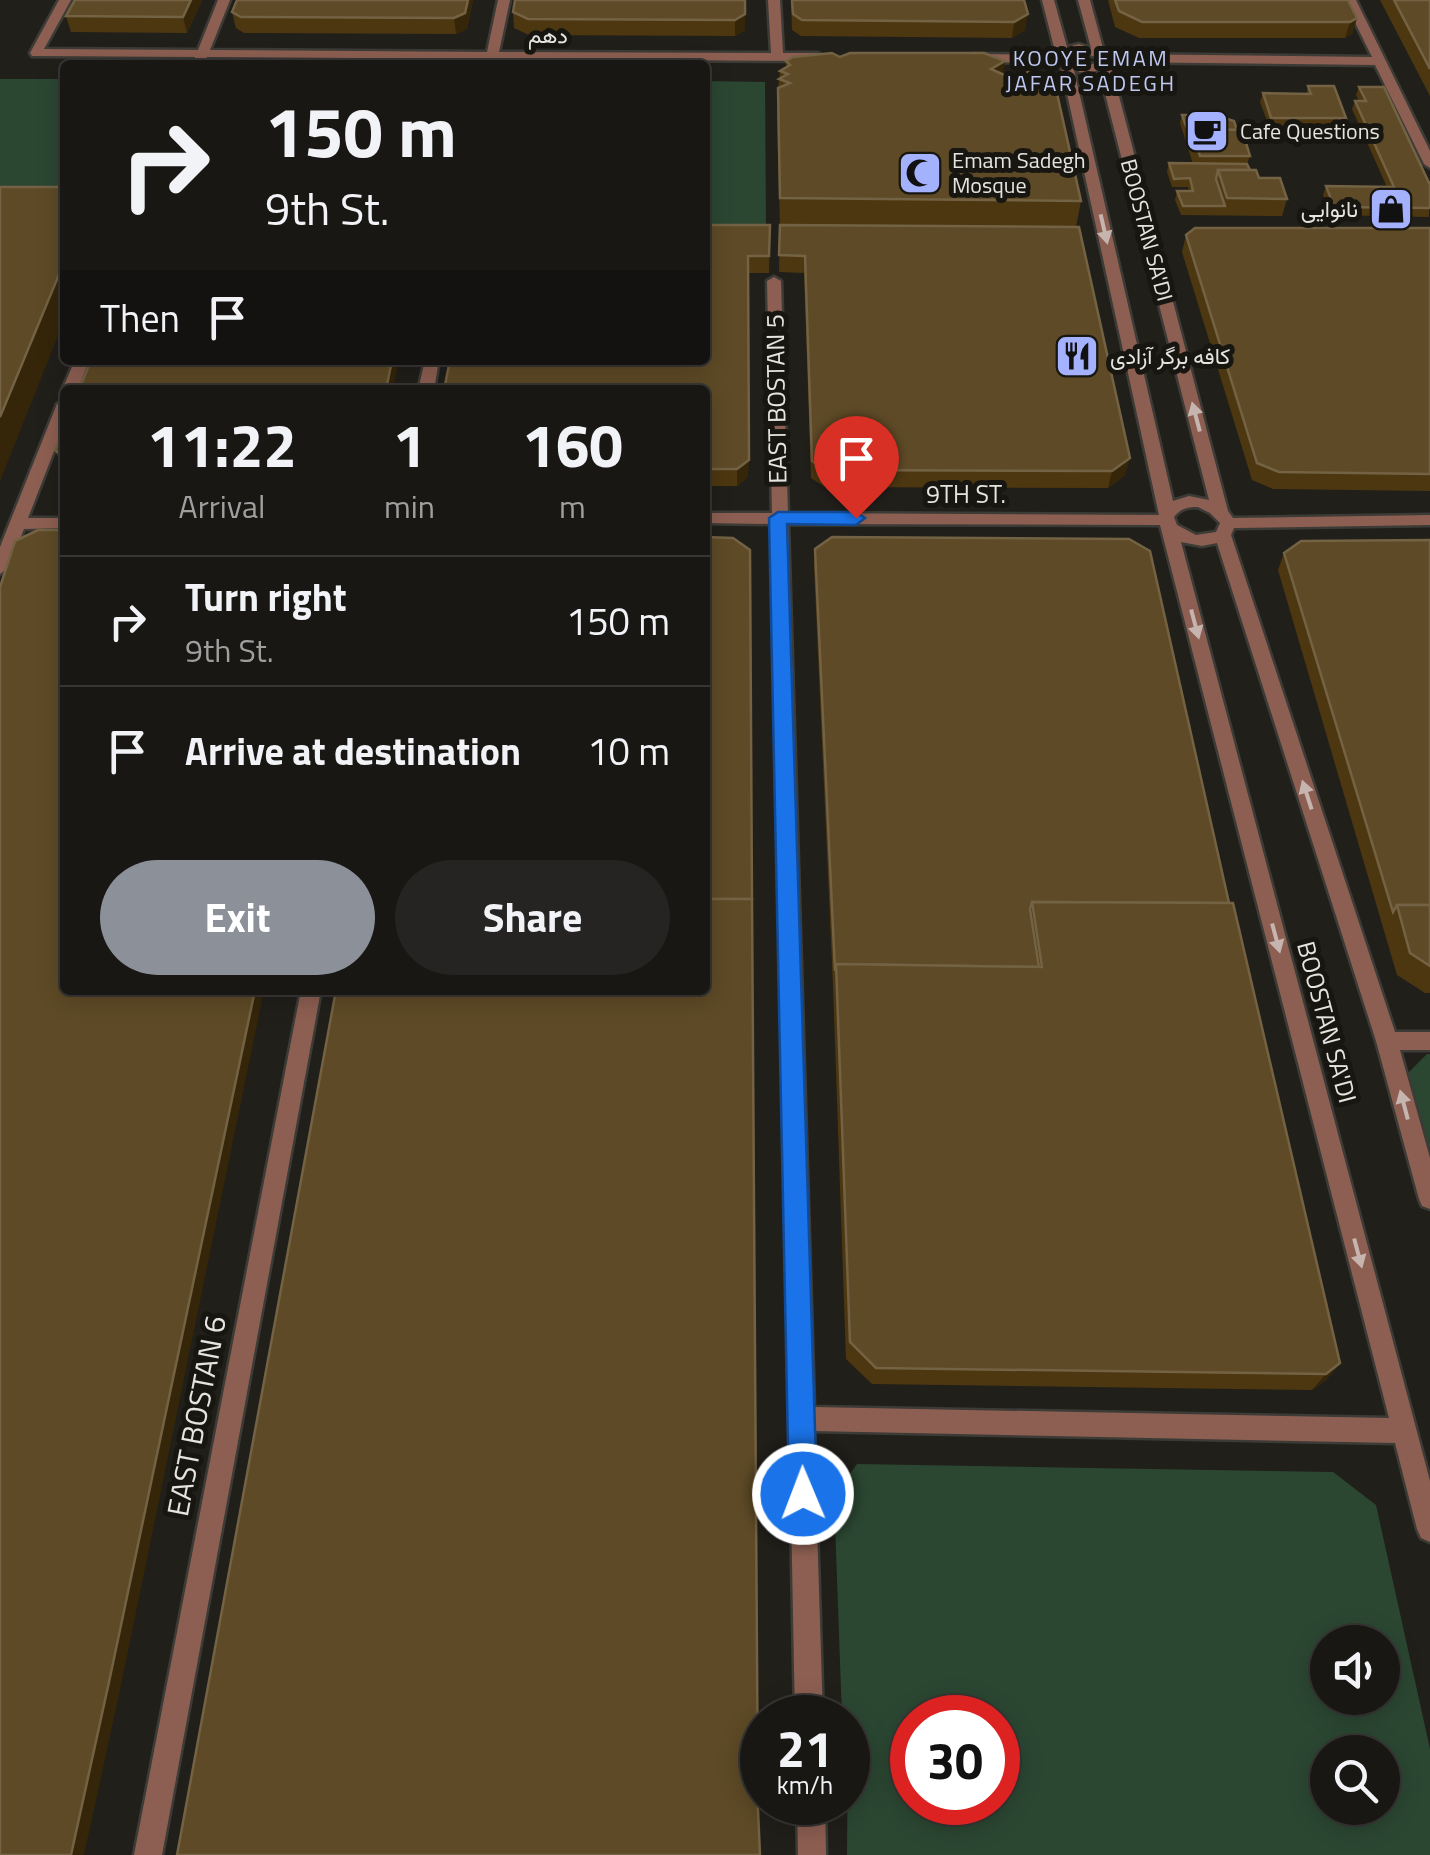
<!DOCTYPE html>
<html lang="en">
<head>
<meta charset="utf-8">
<style>
  body { margin:0; font-family:"Titillium Web",Vazirmatn,sans-serif; background:#262422; color:#f1f3f6; height:100vh; display:flex; flex-direction:column; font-size:38px; white-space:nowrap }
  * { box-sizing:border-box; margin:0 }
  p { font-size:32px; color:#9f9fa0 }
  .icon { flex:none; width:55px; height:55px; fill:none; stroke:currentColor; stroke-width:2; stroke-linecap:round; stroke-linejoin:round }
  .map { position:relative; flex:1; overflow:hidden }
  .side { position:absolute; left:60px; top:385px; width:650px; height:610px; display:flex; flex-direction:column; background:#191714; border-radius:10px; box-shadow:0 5px 25px #0003,0 0 0 2px #373634 }
  .side>* { flex:none }
  .top-card { position:absolute; left:60px; top:60px; width:650px; height:305px; border-radius:10px; box-shadow:0 5px 25px #0003,0 0 0 2px #373634; background:#191714; color:#f1f3f6; overflow:hidden }
  .fabs { position:absolute; left:1310px; top:1625px; display:grid; gap:20px }
  .fabs a { display:grid; place-items:center; width:90px; height:90px; border-radius:50%; background:#191714; box-shadow:0 5px 25px #0003,0 0 0 2px #373634; font-size:50px }
  .speed { position:absolute; left:740px; top:1695px; display:flex; gap:20px; font-size:50px; font-weight:700; text-align:center }
  .speed>* { display:grid; place-content:center; width:130px; height:130px; border-radius:50%; background:#191714; box-shadow:0 5px 25px #0003,0 0 0 2px #373634; line-height:1 }
  .speed small { font-size:25px; font-weight:400 }
  .speed .limit { border:15px solid #d22; background:#fff; color:#111 }
  .pin { position:absolute; display:grid; place-items:center; width:85px; height:85px; color:#fff; margin:-102px -42px; border-radius:50% 50% 50% 0; rotate:-45deg; box-shadow:0 0 10px #0007 }
  .pin .icon { rotate:45deg }
  .me { position:absolute; width:110px; margin:-55px; rotate:359deg; stroke-linejoin:round; filter:drop-shadow(0 0 8px #0008) }
  .turn { display:flex; align-items:center; gap:35px; height:210px; padding:0 40px; font-size:45px }
  .turn .icon { width:130px; height:130px; stroke-width:2.5 }
  .turn b { display:block; font-size:70px; line-height:85px }
  .then { display:flex; align-items:center; height:95px; padding:0 40px; background:#0003; gap:20px; font-size:38px }
  .eta { display:flex; justify-content:space-evenly; align-items:center; height:170px; text-align:center }
  .eta b { font-size:60px; font-weight:700; line-height:70px }
  .button { display:flex; gap:20px; margin-top:auto; padding:20px 40px }
  .button a { flex:1; height:115px; border-radius:60px; background:#8c9099; color:#fff; font-size:40px; font-weight:700; line-height:115px; text-align:center }
  .button a+a { background:#262422; color:#f1f3f6 }
  ul { padding:0; list-style:none }
  li { display:flex; align-items:center; gap:30px; height:130px; padding:0 40px; border-top:2px solid #373634 }
  li div { flex:1 }
  li b { display:block; font-size:38px }
  li em { font-style:normal }
  .map>svg:first-child { display:block }
  .green { fill:#2b4732; fill-rule:evenodd }
  .lines { fill:none; stroke-linecap:round; stroke-linejoin:round }
  .minor-casing { stroke:#3c3b36; stroke-width:5 }
  .minor { fill:#8d5f52; fill-rule:evenodd }
  .wall { fill:#4d3710 }
  .shaded-wall { fill:#35260a }
  .building { fill:#5e4a26; stroke:#736243; stroke-width:2.5 }
  .oneway { fill:#c6b5ae }
  .route { fill:#1a73e8; stroke:#114b97; stroke-width:2.5 }
  .labels { text-anchor:middle; stroke-width:10; stroke-linejoin:round; paint-order:stroke }
  .far-street-label { font-size:22px; fill:#e5e4e0; stroke:#171611 }
  .far-neighbourhood-label { font-size:22px; letter-spacing:2.5px; fill:#bfc8f2; stroke:#171611 }
  .far-poi-label { font-size:22px; fill:#e5e4e0; stroke:#171611; text-anchor:start }
  .street-label { font-size:25px; fill:#e5e4e0; stroke:#171611 }
  .near-street-label { font-size:30px; fill:#e5e4e0; stroke:#171611 }
</style>
</head>
<body>
<div class="map">
<svg width="1430" height="1855" viewBox="0 0 1430 1855">
  <rect width="100%" height="100%" fill="#211f1a"/>
  <!-- green -->
  <g class="green">
    <rect x="0" y="79" width="65" height="138"/>
    <polygon points="705,81 765,82 766,232 705,232"/>
    <polygon points="1427,1054 1430,1054 1430,1162 1405,1076"/>
    <path d="M857,1464L1333,1472L1376,1505L1430,1749V1855H847L848,1718L842,1717L834,1495ZM1328,1642H1382V1698H1328ZM912,1718H998V1802H912ZM1328,1752H1382V1808H1328Z"/>
  </g>
  <g class="lines">
    <!-- minor casing -->
    <g class="minor-casing">
      <g id="minor">
        <polygon points="59,0 71,0 44,49 198,50 218,0 230,0 210,50 487,52 498,0 510,0 499,52 771,53 768,0 780,0 783,53 818,53 824,57 818,61 498,59 496,65 486,65 486,59 207,57 204,65 194,65 195,57 32,56 30,53"/>
        <path d="M1042,0H1054L1067,47L1079,44L1091,48L1078,0H1090L1104,52L1108,54L1372,57L1344,0H1356L1430,151V168L1424,164L1375,65L1110,62L1228,511L1233,518L1430,515V525L1234,528L1231,535L1395,1032H1430V1050H1400L1430,1158V1209L1422,1206L1419,1199L1376,1041L1217,543L1202,546L1181,542L1430,1481V1542L1421,1538L1417,1529L1395,1443L814,1431L823,1718H795L772,524L705,523V513H772L767,281L774,277L781,281L788,513L1159,515L1061,66L1056,63L972,62L966,58L972,54L1056,55ZM1079,52L1096,57L1098,62L1087,66L1068,61V54ZM1074,70L1087,74L1099,70L1209,500L1189,496L1173,501ZM1198,507L1210,513L1220,523L1216,532L1196,535L1177,525L1174,517C1181,508 1188,507 1198,507ZM788,524L1160,525L1389,1418L814,1407Z"/>
        <polygon points="75,360 89,360 78,390 65,390 65,393 62,390"/>
        <polygon points="425,360 439,360 434,390 418,390"/>
        <polygon points="65,399 65,423 28,518 65,518 65,528 24,529 8,568 0,574 0,547 57,404"/>
        <polygon points="301,990 321,990 162,1855 134,1855"/>
        <polygon points="797,1802 825,1802 826,1855 798,1855"/>
      </g>
    </g>
    <!-- minor -->
    <use href="#minor" class="minor"/>
  </g>
  <!-- wall -->
  <g class="wall">
    <polygon points="75,0 202,0 187,33 71,32 66,16"/>
    <polygon points="473,0 467,29 456,34 244,33 236,28 232,12"/>
    <polygon points="745,0 745,30 735,36 529,35 514,28 513,12"/>
    <polygon points="791,0 1024,0 1025,30 1012,38 801,36 792,30"/>
    <polygon points="1108,0 1348,0 1357,18 1352,34 1345,38 1139,38 1115,27"/>
    <polygon points="1380,0 1430,0 1430,96"/>
    <polygon points="840,57 1003,75 1081,201 1076,227 1125,475 1108,488 825,487 811,478 804,273 779,272 780,228 777,118 778,88 780,71 786,67 786,61"/>
    <polygon points="1308,86 1346,118 1344,126 1269,126 1260,102 1263,93 1306,94"/>
    <polygon points="1359,87 1430,185 1429,217 1331,215 1323,195 1326,186 1387,187 1352,109 1355,101 1359,101 1356,95"/>
    <polygon points="1182,115 1237,130 1250,156 1247,164 1250,170 1287,199 1282,216 1181,215 1175,200 1177,191 1189,191 1188,187 1172,187 1167,172 1169,163 1193,164 1180,123"/>
    <polygon points="705,225 770,225 769,273 748,273 748,477 737,486 705,486"/>
    <polygon points="1430,228 1430,491 1273,489 1252,480 1182,252 1186,235"/>
    <polygon points="65,425 65,469 62,467 55,450"/>
    <polygon points="1430,540 1430,993 1425,993 1397,975 1278,570 1284,553"/>
    <polygon points="815,549 1228,903 1340,1363 1326,1380 1312,1390 872,1384 846,1359 833,986 814,566"/>
  </g>
  <!-- shaded-wall -->
  <g class="shaded-wall">
    <polygon points="191,0 202,0 187,33 183,17"/>
    <polygon points="468,0 473,0 467,29 456,34 454,18"/>
    <polygon points="745,14 745,30 735,36 735,20"/>
    <polygon points="1028,14 1025,30 1012,38 1014,22"/>
    <polygon points="1357,18 1352,34 1345,38 1350,22"/>
    <polygon points="1005,61 1001,91 991,69"/>
    <polygon points="65,260 65,318 0,481 0,417"/>
    <polygon points="392,360 399,360 393,390 386,390"/>
    <polygon points="1130,458 1125,475 1108,488 1112,471"/>
    <polygon points="749,460 748,477 737,486 737,469"/>
    <polygon points="255,990 264,990 120,1690 84,1855 71,1855"/>
    <polygon points="1340,1363 1326,1380 1312,1390 1326,1374"/>
  </g>
  <!-- building -->
  <g class="building">
    <polygon points="75,0 191,0 183,17 66,16"/>
    <polygon points="237,0 468,0 465,13 454,18 241,17 232,12"/>
    <polygon points="515,0 745,0 745,14 735,20 528,19 513,12"/>
    <polygon points="792,0 1024,0 1028,14 1014,22 802,20 793,14"/>
    <polygon points="1115,0 1348,0 1357,18 1350,22 1142,22 1119,11"/>
    <polygon points="1394,0 1430,0 1430,69"/>
    <polygon points="832,53 840,57 850,53 984,53 1005,61 991,69 1013,79 1028,72 1054,80 1081,201 780,198 778,88 790,83 779,79 788,74 780,71 790,65 786,61 793,57"/>
    <polygon points="223,63 448,64 449,65 216,65"/>
    <polygon points="1308,86 1334,86 1346,118 1271,118 1263,93 1311,94"/>
    <polygon points="1359,87 1384,87 1430,185 1430,208 1334,207 1326,186 1394,187 1355,101 1366,101"/>
    <polygon points="1182,115 1214,115 1234,121 1237,130 1192,129 1190,137"/>
    <polygon points="1192,129 1242,130 1250,156 1200,156"/>
    <polygon points="1169,163 1247,164 1250,170 1218,170 1216,179 1225,206 1183,206 1177,191 1193,191 1190,178 1174,179"/>
    <polygon points="1218,170 1256,170 1259,178 1280,178 1287,199 1227,198"/>
    <polygon points="0,187 65,187 65,260 0,417"/>
    <polygon points="705,225 770,225 769,256 748,256 749,460 737,469 705,469 705,390 444,390 450,360 705,360"/>
    <polygon points="780,225 1079,227 1130,458 1112,471 826,470 812,461 805,256 779,255"/>
    <polygon points="1195,228 1430,228 1430,474 1279,472 1257,463 1186,235"/>
    <polygon points="91,360 392,360 386,390 79,390"/>
    <polygon points="65,425 65,458 55,450"/>
    <polygon points="38,530 65,530 65,990 255,990 109,1682 71,1855 0,1855 0,587 15,541"/>
    <polygon points="705,537 733,538 750,550 752,899 705,899"/>
    <polygon points="832,537 1129,539 1150,551 1229,903 1032,902 1030,909 1039,967 836,964 835,971 815,549"/>
    <polygon points="1430,540 1430,905 1397,905 1393,912 1284,553 1301,541"/>
    <polygon points="705,899 752,899 758,1810 760,1855 177,1855 336,990 705,990"/>
    <polygon points="1032,902 1233,903 1340,1363 1326,1374 876,1368 850,1342 836,964 1042,967"/>
    <polygon points="1397,905 1430,905 1430,966 1410,953"/>
  </g>
  <!-- one-way arrows -->
  <defs><path id="oneway-solid" d="M-6-.8H1V-3.2L6.5 0L1 3.2V.8H-6Z" transform="scale(2.5)"/></defs>
  <g class="oneway">
    <use href="#oneway-solid" transform="translate(1104 229) rotate(77)"/>
    <use href="#oneway-solid" transform="translate(1196 417) rotate(-105)"/>
    <use href="#oneway-solid" transform="translate(1195 624) rotate(75)"/>
    <use href="#oneway-solid" transform="translate(1307 795) rotate(-108)"/>
    <use href="#oneway-solid" transform="translate(1276 938) rotate(75)"/>
    <use href="#oneway-solid" transform="translate(1404 1105) rotate(-105)"/>
    <use href="#oneway-solid" transform="translate(1358 1253) rotate(75)"/>
  </g>
  <!-- route -->
  <polygon class="route" points="778,512 856,512 865,518 856,525 787,524 817,1494 813,1504 803,1508 793,1504 789,1494 769,518"/>
  <!-- icons -->
  <defs>
    <g id="cafe-square" transform="scale(2.25)"><rect x="-9" y="-9" width="18" height="18" rx="4" fill="#a4b1fc" stroke="#171611"/><path d="M-5.5-4.5H6V0H3Q3 3.5 0 3.5H-2.5Q-5.5 3.5-5.5 0ZM3-3.2v2h1.7v-2ZM-6 4.5H4V6H-6Z" fill="#111"/></g>
    <g id="mosque-square" transform="scale(2.25)"><rect x="-9" y="-9" width="18" height="18" rx="4" fill="#a4b1fc" stroke="#171611"/><path d="M3.5-4.9A6 6 0 1 0 3.5 4.9A5 5 0 1 1 3.5-4.9Z" fill="#111"/></g>
    <g id="shop-square" transform="scale(2.25)"><rect x="-9" y="-9" width="18" height="18" rx="4" fill="#a4b1fc" stroke="#171611"/><path d="M-5-2.5h2.3a2.7 3.5 0 0 1 5.4 0H5L5.5 6h-11ZM-1.5-2.5h3a1.5 2.3 0 0 0-3 0Z" fill="#111"/></g>
    <g id="restaurant-square" transform="scale(2.25)"><rect x="-9" y="-9" width="18" height="18" rx="4" fill="#a4b1fc" stroke="#171611"/><path d="M-5-6h1v4h1v-4h1v4h1v-4h1v5L-1.5 .5V6h-2V.5L-5-1ZM5-6V6H3V1.5H1.5Q1.5-4 5-6Z" fill="#111"/></g>
  </defs>
  <g fill-rule="evenodd">
    <use href="#cafe-square" x="1207" y="131"/>
    <use href="#mosque-square" x="920" y="173"/>
    <use href="#shop-square" x="1391" y="209"/>
    <use href="#restaurant-square" x="1077" y="356"/>
  </g>
  <g class="labels">
    <!-- far-street labels -->
    <g class="far-street-label">
      <text transform="translate(548 35) rotate(1)" y="8">دهم</text>
      <text transform="translate(1147 230) rotate(75)" y="8">BOOSTAN SA'DI</text>
    </g>
    <!-- far-neighbourhood labels -->
    <g class="far-neighbourhood-label">
      <text x="1091" y="66">KOOYE EMAM<tspan x="1091" dy="25">JAFAR SADEGH</tspan></text>
    </g>
    <!-- far-poi labels -->
    <g class="far-poi-label">
      <text x="1240" y="139">Cafe Questions</text>
      <text x="952" y="168">Emam Sadegh<tspan x="952" dy="25">Mosque</tspan></text>
      <text x="1358" y="217" text-anchor="end">نانوایی</text>
      <text x="1110" y="364">کافه برگر آزادی</text>
    </g>
    <!-- street labels -->
    <g class="street-label">
      <text transform="translate(776 399) rotate(-91)" y="9">EAST BOSTAN 5</text>
      <text x="966" y="503">9TH ST.</text>
      <text transform="translate(1327 1022) rotate(75)" y="9">BOOSTAN SA'DI</text>
    </g>
    <!-- near-street labels -->
    <g class="near-street-label">
      <text transform="translate(197 1416) rotate(-79)" y="10">EAST BOSTAN 6</text>
    </g>
  </g>
</svg>
<div class="fabs">
<a><svg class="icon" aria-label="sound" viewBox="0 0 24 24"><path d="M4 9h4l5-4v14l-5-4H4zM17 9q2 3 0 6"/></svg></a>
<a><svg class="icon" aria-label="search" viewBox="0 0 24 24"><circle cx="10" cy="10" r="6"/><path d="M15 15l6 6"/></svg></a>
</div>
<div class="speed"><div>21<small>km/h</small></div><div class="limit">30</div></div>
<div class="pin" style="left:856px;top:518px;background:#d93025"><svg class="icon" aria-label="arrive" viewBox="0 0 24 24"><path d="M6 21V4h12l-3 4 3 4H6"/></svg></div>
<svg class="me" style="left:803px;top:1494px" viewBox="-20 -20 40 40"><circle r="17" fill="#1a73e8" stroke="#fff" stroke-width="3"/><path d="M0-11L8 9 0 5-8 9z" fill="#fff"/></svg>
<div class="top-card">
<div class="turn"><svg class="icon" aria-label="right" viewBox="0 0 24 24"><path d="M7 20v-9h11M14 6l5 5-5 5"/></svg><div><b>150 m</b>9th St.</div></div>
<div class="then">Then<svg class="icon" aria-label="arrive" viewBox="0 0 24 24"><path d="M6 21V4h12l-3 4 3 4H6"/></svg></div>
</div>
<section class="side">
<div class="eta">
<div><b>11:22</b><p>Arrival</p></div>
<div><b>1</b><p>min</p></div>
<div><b>160</b><p>m</p></div>
</div>
<ul>
<li><svg class="icon" aria-label="right" viewBox="0 0 24 24"><path d="M7 20v-9h11M14 6l5 5-5 5"/></svg><div><b>Turn right</b><p>9th St.</p></div><em>150 m</em></li>
<li><svg class="icon" aria-label="arrive" viewBox="0 0 24 24"><path d="M6 21V4h12l-3 4 3 4H6"/></svg><div><b>Arrive at destination</b></div><em>10 m</em></li>
</ul>
<div class="button"><a>Exit</a><a>Share</a></div>
</section>
</div>
</body>
</html>
